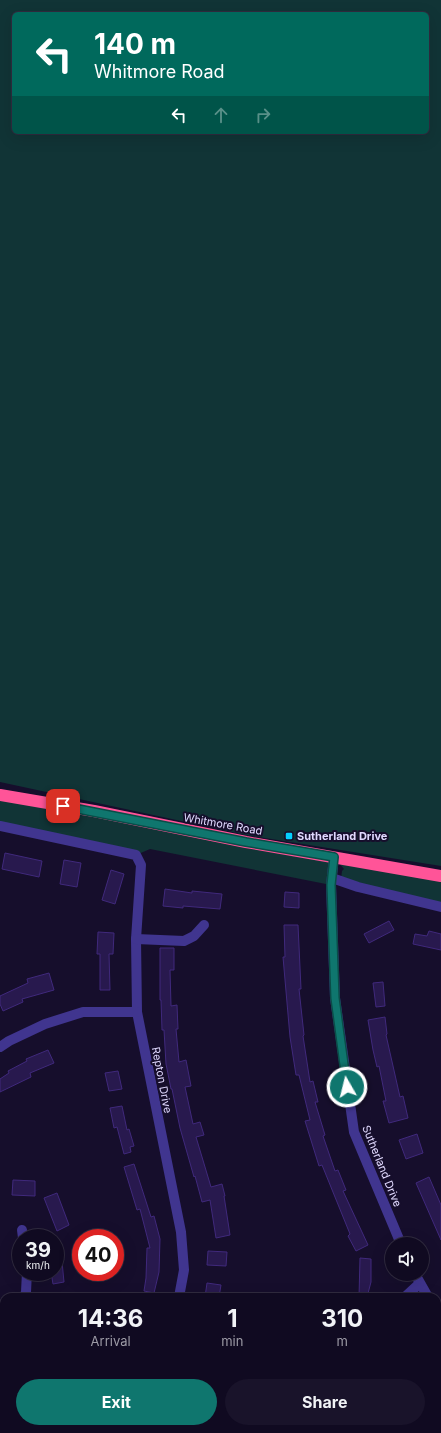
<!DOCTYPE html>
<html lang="en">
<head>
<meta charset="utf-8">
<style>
  body { margin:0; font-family:Inter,sans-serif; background:#19132a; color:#f1f3f6; height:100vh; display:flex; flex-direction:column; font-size:15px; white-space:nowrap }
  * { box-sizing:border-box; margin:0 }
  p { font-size:13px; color:#9c9aa5 }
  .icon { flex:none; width:22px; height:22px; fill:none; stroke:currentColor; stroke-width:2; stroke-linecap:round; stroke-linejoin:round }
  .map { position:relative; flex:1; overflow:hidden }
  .details { position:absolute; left:0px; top:1293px; width:441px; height:140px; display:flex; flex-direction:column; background:#100a21; border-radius:12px 12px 0 0; box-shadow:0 4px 16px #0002,0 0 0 1px #302b3f }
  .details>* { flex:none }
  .hud { position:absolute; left:12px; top:12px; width:417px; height:122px; border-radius:6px; box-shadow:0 4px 16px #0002,0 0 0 1px #302b3f; background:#00695c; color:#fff; overflow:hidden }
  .fabs { position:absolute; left:385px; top:1237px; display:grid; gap:8px }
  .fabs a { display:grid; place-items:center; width:44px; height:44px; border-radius:50%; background:#100a21; box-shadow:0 4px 16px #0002,0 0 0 1px #302b3f; font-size:20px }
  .speed { position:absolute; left:12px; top:1229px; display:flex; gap:8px; font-size:20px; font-weight:700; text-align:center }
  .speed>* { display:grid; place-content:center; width:52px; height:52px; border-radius:50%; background:#100a21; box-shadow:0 4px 16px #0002,0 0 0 1px #302b3f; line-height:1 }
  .speed small { font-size:10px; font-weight:400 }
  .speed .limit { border:6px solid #d22; background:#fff; color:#111 }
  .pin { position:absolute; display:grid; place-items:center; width:34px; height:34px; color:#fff; margin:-17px; border-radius:8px; box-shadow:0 2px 6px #0006 }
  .me { position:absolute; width:44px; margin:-22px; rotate:352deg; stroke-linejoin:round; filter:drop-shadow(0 0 3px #0008) }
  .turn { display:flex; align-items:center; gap:14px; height:84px; padding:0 16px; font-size:18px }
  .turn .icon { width:52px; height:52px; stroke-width:2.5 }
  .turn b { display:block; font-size:28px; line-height:34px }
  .lanes { display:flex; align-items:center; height:38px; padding:0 16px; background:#0003; justify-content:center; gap:20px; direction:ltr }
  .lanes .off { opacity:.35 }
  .eta { display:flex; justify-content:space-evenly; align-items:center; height:68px; text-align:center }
  .eta b { font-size:24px; font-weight:700; line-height:28px }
  .action { display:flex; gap:8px; margin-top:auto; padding:8px 16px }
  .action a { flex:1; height:46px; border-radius:24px; background:#0f766e; color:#fff; font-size:16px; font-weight:700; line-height:46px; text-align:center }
  .action a+a { background:#19132a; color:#f1f3f6 }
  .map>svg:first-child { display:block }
  .green { fill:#113436; fill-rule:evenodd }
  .building { fill:#28194e; stroke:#40297c }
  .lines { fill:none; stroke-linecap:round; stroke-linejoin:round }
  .minor { stroke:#40358f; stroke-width:10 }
  .highway { stroke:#ff5498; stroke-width:12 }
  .route-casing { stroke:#0a4d48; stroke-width:10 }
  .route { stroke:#0f766e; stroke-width:7 }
  .poi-dot { fill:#05d1ff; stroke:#160e2c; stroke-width:1.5 }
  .labels { text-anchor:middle; stroke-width:4; stroke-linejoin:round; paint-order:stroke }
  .street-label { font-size:11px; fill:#e1d9ff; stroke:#160e2c }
  .poi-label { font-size:11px; font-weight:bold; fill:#e1d9ff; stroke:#160e2c; text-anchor:start }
</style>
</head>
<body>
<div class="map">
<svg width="441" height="1433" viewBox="0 0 441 1433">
  <rect width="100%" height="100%" fill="#160e2c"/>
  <!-- green -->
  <g class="green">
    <path d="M0,0H441V866L246,835L0,782ZM14,14H427V132H14Z"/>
    <polygon points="0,795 441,877 441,907 341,879 342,871 344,869 334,857 331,885 150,849 136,855 0,826"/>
  </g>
  <!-- building -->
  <g class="building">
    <polygon points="5,853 42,861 39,877 2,869"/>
    <polygon points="64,860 81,863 77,887 60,884"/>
    <polygon points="111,870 124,874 115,904 102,900"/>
    <polygon points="165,889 192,893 192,891 222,894 220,909 183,906 183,908 163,906"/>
    <polygon points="285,892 299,893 299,908 284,907"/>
    <polygon points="389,921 394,930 369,943 364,934"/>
    <polygon points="284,925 298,925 301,989 299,989 304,1035 303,1036 310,1082 313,1081 318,1102 315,1102 325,1135 323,1136 335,1171 338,1170 346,1190 343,1191 368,1245 356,1251 348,1236 350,1234 322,1165 319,1166 305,1121 310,1120 299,1075 296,1075 290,1037 283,957 285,957"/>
    <polygon points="429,931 441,934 441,950 413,944 415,934 427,936"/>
    <polygon points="98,932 114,933 113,954 109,954 110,990 100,990 100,954 97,954"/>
    <polygon points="160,948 174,948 174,970 170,970 171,1006 177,1005 178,1029 176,1029 179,1062 186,1060 191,1086 185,1087 193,1124 200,1122 204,1135 196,1137 211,1187 222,1184 225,1196 224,1196 230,1235 216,1238 210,1200 202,1202 195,1176 194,1177 180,1128 172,1089 171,1089 166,1064 164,1030 162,1030 161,1000 160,1000"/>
    <polygon points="49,973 54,990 22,999 23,1002 3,1011 0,1004 0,996 28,983 27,979"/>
    <polygon points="383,982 385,1006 376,1007 373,983"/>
    <polygon points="385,1017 387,1034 386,1035 400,1097 403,1096 408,1118 389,1123 383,1101 386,1101 379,1066 377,1067 373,1050 368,1020"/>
    <polygon points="48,1050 54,1063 30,1073 31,1077 0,1092 0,1079 9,1073 8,1071 27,1061 26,1059"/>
    <polygon points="118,1071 122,1089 109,1091 105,1073"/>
    <polygon points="122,1106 127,1130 129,1129 134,1146 130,1147 131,1152 124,1154 117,1127 114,1128 110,1108"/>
    <polygon points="417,1134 423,1153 406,1159 399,1140"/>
    <polygon points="134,1164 151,1217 154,1216 160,1239 159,1272 154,1293 144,1291 146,1278 147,1248 150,1248 140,1209 137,1210 124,1167"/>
    <polygon points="429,1177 441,1205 441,1240 416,1183"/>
    <polygon points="13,1180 35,1181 35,1196 12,1195"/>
    <polygon points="57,1193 69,1225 57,1231 44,1198"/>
    <polygon points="61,1251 64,1282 53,1284 51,1272 55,1272 55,1252"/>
    <polygon points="208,1251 227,1252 226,1266 207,1265"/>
    <polygon points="360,1258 371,1259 371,1282 367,1297 359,1297"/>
    <polygon points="207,1283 221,1285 219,1297 205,1297"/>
  </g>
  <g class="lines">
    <!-- minor -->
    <g class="minor">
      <polyline points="0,826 136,855 141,865 136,939 137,1012 181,1232 184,1270 179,1297"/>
      <polyline points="334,857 331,885 335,998 354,1132 401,1244"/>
      <polyline points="332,878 358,887 441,907"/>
      <polyline points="136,939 184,941 194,936 204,925"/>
      <polyline points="0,1047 9,1041 45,1024 83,1012 137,1012"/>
      <polyline points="22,1230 23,1238"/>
      <polyline points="415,1274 428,1297"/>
      <polyline points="24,1297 26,1292 27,1272"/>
      <polyline points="405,1297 419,1284"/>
      <polyline points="437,1312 441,1318"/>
      <polyline points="0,1354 4,1345"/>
      <polyline points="83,1433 85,1429"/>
      <polyline points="327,1433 329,1429"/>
    </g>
    <!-- highway -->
    <polyline class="highway" points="0,795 94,811 246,842 441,876"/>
  </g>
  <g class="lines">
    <!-- route casing -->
    <g class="route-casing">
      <polyline id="route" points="63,806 246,842 334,857 331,885 335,998 347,1087"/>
    </g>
    <!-- route -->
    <use href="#route" class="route"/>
  </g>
  <!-- markers -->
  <rect class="poi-dot" x="285" y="832" width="8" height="8" rx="2"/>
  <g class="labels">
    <!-- street labels -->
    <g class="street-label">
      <text transform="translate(223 824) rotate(10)" y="4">Whitmore Road</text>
      <text transform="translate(162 1080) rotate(79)" y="4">Repton Drive</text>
      <text transform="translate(382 1166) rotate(68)" y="4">Sutherland Drive</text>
    </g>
    <!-- poi labels -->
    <g class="poi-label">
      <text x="297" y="840">Sutherland Drive</text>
    </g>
  </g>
</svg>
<div class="fabs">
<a><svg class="icon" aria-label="sound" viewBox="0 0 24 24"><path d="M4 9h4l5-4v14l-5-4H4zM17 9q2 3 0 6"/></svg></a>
</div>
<div class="speed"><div>39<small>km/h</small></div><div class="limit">40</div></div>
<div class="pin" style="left:63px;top:806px;background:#d93025"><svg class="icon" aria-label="arrive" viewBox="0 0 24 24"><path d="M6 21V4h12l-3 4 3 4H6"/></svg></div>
<svg class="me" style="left:347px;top:1087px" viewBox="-20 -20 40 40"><circle r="17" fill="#0f766e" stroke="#fff" stroke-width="3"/><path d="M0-11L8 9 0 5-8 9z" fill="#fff"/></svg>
<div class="hud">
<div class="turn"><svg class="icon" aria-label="left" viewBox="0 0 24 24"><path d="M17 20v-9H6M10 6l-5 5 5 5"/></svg><div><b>140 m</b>Whitmore Road</div></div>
<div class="lanes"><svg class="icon" aria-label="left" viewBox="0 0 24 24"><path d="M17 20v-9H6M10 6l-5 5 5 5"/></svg><svg class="icon off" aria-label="ahead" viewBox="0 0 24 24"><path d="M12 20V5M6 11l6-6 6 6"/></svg><svg class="icon off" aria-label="right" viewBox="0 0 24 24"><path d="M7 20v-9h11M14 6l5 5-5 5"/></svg></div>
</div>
<section class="details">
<div class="eta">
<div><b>14:36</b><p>Arrival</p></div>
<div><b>1</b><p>min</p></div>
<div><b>310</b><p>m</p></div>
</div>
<div class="action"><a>Exit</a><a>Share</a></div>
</section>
</div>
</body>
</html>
